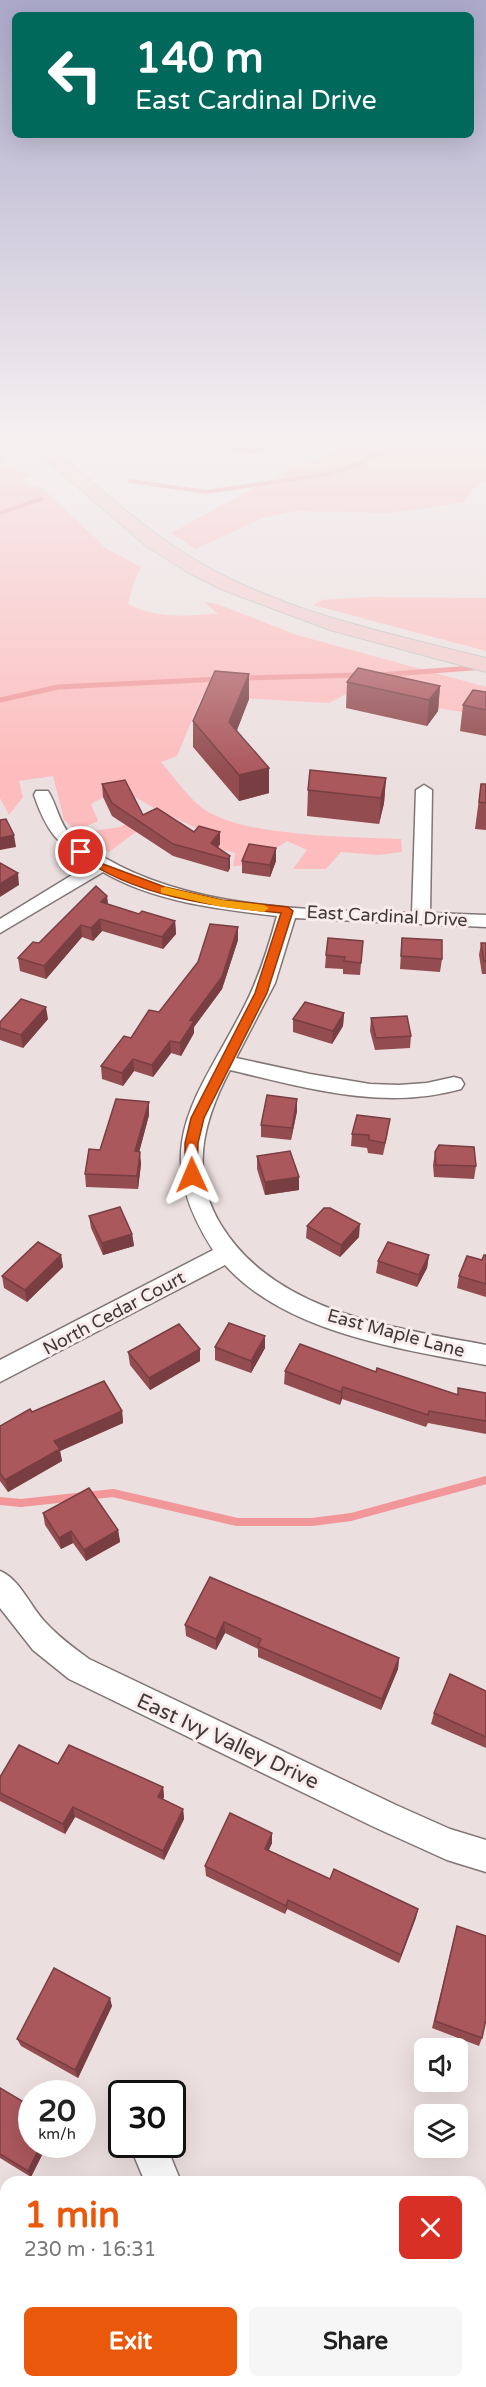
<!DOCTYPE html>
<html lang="en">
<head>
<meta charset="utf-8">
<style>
  body { margin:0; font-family:"Varela Round",sans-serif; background:#f6f6f6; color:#222; height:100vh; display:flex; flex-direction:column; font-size:22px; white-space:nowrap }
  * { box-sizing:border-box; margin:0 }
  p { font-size:20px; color:#767676 }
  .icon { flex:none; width:33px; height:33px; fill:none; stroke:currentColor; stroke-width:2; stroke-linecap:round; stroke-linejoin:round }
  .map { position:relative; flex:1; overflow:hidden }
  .panel { position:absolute; left:0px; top:2176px; width:486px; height:212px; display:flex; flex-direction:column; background:#fff; border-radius:18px 18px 0 0; box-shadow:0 6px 24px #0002 }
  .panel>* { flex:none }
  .banner { position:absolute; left:12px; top:12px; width:462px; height:126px; border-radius:9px; box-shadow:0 6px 24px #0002; background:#00695c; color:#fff; overflow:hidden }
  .buttons { position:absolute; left:414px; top:2038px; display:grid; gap:12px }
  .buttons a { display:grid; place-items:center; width:54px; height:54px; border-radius:9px; background:#fff; box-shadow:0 6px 24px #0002; font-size:30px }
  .speed { position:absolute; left:18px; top:2080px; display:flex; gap:12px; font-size:30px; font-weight:700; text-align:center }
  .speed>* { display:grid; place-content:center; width:78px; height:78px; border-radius:50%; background:#fff; box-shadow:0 6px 24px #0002; line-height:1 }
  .speed small { font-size:15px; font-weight:400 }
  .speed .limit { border:3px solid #111; border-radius:9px; background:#fff; color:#111 }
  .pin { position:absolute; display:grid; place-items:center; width:51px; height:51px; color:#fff; margin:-26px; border:3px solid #fff; border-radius:50%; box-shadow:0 2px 6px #0007 }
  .me { position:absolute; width:66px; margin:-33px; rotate:359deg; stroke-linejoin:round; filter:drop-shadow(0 0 4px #0008) }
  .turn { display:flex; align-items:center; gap:21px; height:126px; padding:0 24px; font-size:27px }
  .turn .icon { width:78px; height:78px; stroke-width:2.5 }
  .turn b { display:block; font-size:42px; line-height:51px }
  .round { display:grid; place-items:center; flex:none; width:63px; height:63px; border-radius:9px; background:#f6f6f6 }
  .head { display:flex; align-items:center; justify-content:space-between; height:102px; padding:0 24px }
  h1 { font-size:36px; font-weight:700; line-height:45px; color:#ea580c }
  .cta { display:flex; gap:12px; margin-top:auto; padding:12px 24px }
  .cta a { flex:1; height:69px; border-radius:9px; background:#ea580c; color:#fff; font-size:24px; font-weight:700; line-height:69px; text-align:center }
  .cta a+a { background:#f6f6f6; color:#222 }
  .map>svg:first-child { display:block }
  .green { fill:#fdbcbd }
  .water { fill:#f1979a }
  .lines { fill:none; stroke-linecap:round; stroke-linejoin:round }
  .stream-far2 { stroke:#f1979a; stroke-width:4 }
  .stream-far1 { stroke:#f1979a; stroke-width:5 }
  .stream { stroke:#f1979a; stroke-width:8 }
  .street-casing { stroke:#817575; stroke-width:3 }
  .highway-casing { stroke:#c2c0c0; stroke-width:2 }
  .street { fill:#fff; fill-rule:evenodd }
  .highway { fill:#f3caca; fill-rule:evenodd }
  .wall { fill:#934c50 }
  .shaded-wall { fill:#783e41 }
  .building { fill:#ab585d; stroke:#783e41; stroke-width:1.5 }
  .route { fill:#ea580c; stroke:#983908; stroke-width:1.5 }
  .slow { fill:#f59e0b }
  .labels { text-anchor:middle; stroke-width:6; stroke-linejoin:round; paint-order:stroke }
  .street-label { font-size:18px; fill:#3f3939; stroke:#faecec }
  .near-street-label { font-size:21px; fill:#3f3939; stroke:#faecec }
</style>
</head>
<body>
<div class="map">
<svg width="486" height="2387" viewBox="0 0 486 2387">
  <rect width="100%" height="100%" fill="#ecdfdf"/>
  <!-- green -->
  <g class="green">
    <polygon points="351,439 486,439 486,481 475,487 464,502 392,513 296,511 263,518 196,549 171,533 290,469 322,459"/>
    <path d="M0,448L3,452L2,464L16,467L14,471L32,474L23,479L32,486L43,489L107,549L141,567L134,582L128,604C156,619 187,616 218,614L204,602L217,604L297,635L486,687V716L348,693L329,703L202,696L177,756L161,762C174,777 186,795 201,807C238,837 352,837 401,839L402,852L378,855L341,852L326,869H293L307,850L287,841L252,865L233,866L235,853L203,844L210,835L169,815L139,830L109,852L95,844L93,831L120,827L157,810C128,793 125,785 91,804L98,821L76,831L64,820L53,776L19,781L23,797L9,815L0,798Z"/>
    <polygon points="366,597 486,598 486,651 313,605 322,600"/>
    <polygon points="0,2310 6,2312 6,2382 200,2382 214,2387 0,2387"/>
  </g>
  <!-- water -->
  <path class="water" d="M239,439H289C271,453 252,457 231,450Z"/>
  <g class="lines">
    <!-- stream-far2 -->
    <g class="stream-far2">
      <polyline points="130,481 206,492 328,474 359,464 401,439"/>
      <polyline points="0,513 41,499"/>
      <polyline points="467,668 486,667"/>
    </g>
    <!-- stream-far1 -->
    <g class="stream-far1">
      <polyline points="378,675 486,667"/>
      <polyline points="243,678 361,675"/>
      <polyline points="0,700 58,687 220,679"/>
    </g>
    <!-- stream -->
    <polyline class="stream" points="0,1501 21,1503 113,1493 237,1522 312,1522 351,1517 486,1480"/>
    <!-- street casing -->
    <g class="street-casing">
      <g id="street">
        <path d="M424,785L432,790L430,913L486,915V927L295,918L275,983L236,1058L310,1074L370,1084L399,1085L427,1083L454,1077L461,1079L464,1084L461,1089C383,1111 307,1088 230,1070C203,1121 189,1173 221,1225C276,1314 392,1327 486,1345V1365C401,1349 286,1333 225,1265L0,1382V1360L213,1250C148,1148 194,1103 242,1011C258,981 268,949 277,916C219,909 154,902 103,872L0,933V919L90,864C57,845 46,830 34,795L36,791H48C57,805 59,823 71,836C80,846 94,852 105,858C195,910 311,910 412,913L416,790Z"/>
        <path d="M0,1571C20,1579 31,1608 46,1623C59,1637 74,1648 89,1659L396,1805L450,1829L486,1840V1872L447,1860L374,1827L69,1679L33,1650L0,1608Z"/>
        <polygon points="135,2145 166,2145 181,2182 145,2182 132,2151"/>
        <polygon points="420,2382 466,2382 468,2387 422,2387"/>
      </g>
    </g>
    <!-- highway casing -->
    <g class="highway-casing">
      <path id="highway" d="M22,439H42C87,477 131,519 181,551C271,610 383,632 486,658V672L330,630L223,590L189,573L146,546Z"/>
    </g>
    <!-- street -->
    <use href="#street" class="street"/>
    <!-- highway -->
    <use href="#highway" class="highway"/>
  </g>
  <!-- wall -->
  <g class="wall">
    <polygon points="249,674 249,699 237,730 269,793 239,801 193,747 193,721"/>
    <polygon points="347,682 440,686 438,711 427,726 346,708"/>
    <polygon points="486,692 486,736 460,731 463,705"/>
    <polygon points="386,778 384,803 379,824 307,816 308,790"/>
    <polygon points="102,784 143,815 194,832 220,832 220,844 218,848 230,856 230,868 228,872 173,856 112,816 103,797"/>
    <polygon points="481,784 486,784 486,830 475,829"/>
    <polygon points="242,861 276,861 270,877 242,873"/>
    <polygon points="107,896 108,904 139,914 175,921 176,934 163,949 102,931 93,941 82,937 46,979 20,971 18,958"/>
    <polygon points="402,938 442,959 440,972 400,969"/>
    <polygon points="238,940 222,989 194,1027 194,1033 181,1056 171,1053 153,1077 134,1071 123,1086 102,1079 101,1066"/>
    <polygon points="363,941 360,975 343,974 343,969 325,968 326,955"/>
    <polygon points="481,943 486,943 486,974 482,974 479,955"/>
    <polygon points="344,1013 343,1026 332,1044 293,1032 293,1019"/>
    <polygon points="371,1018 411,1036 410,1048 375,1050 370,1031"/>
    <polygon points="48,1019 23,1048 0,1040 0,1022"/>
    <polygon points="297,1111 291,1140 261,1137 261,1125"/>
    <polygon points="149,1115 139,1152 141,1164 138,1189 86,1187 85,1174 100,1150"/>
    <polygon points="388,1132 383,1155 368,1153 367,1148 351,1146 352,1134"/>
    <polygon points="435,1152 476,1166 474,1179 434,1177 433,1165"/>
    <polygon points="257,1156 299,1190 265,1195 257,1169"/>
    <polygon points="89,1216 132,1234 134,1246 103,1255 91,1228"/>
    <polygon points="307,1226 359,1237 340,1257 306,1238"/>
    <polygon points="61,1255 63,1267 27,1302 4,1288 2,1276"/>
    <polygon points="429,1255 427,1268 417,1287 376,1273 378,1261"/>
    <polygon points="486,1255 486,1297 457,1288 459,1276 482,1260"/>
    <polygon points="215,1347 265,1348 251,1373 215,1360"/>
    <polygon points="128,1352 200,1361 150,1390 130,1365"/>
    <polygon points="285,1371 376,1372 457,1394 486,1393 486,1434 428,1423 426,1427 342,1399 340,1405 284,1384"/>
    <polygon points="122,1411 123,1423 60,1451 62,1461 8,1492 0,1481 0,1426 32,1412"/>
    <polygon points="43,1513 118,1530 120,1542 86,1561 73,1543 61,1549 45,1525"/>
    <polygon points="210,1577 399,1658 398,1669 381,1710 258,1657 258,1649 225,1633 216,1650 186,1636 185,1625"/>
    <polygon points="486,1691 486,1748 431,1724 434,1713"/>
    <polygon points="58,1764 163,1787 164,1797 163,1799 183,1809 184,1819 164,1860 75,1817 65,1834 0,1801 0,1777"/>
    <polygon points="272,1833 272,1843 269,1850 330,1879 418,1909 399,1963 287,1909 285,1914 206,1876 205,1866"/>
    <polygon points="457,1926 482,2038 479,2046 432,2028"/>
    <polygon points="112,2006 78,2078 21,2046 17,2039"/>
    <polygon points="0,2088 32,2145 47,2145 31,2177 0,2158"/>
  </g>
  <!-- shaded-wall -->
  <g class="shaded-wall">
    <polygon points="249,674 249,699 230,748 229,722"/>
    <polygon points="440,686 438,711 427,726 429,700"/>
    <polygon points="269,768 269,793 239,801 239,775"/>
    <polygon points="386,778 384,803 379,824 381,798"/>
    <polygon points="220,832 220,844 211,855 211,843"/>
    <polygon points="14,835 16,847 0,850 0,838"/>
    <polygon points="276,848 276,861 270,877 270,865"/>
    <polygon points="230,856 230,868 228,872 228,859"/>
    <polygon points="18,873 19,885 0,897 0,884"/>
    <polygon points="107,896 108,908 101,902"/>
    <polygon points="100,919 102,931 93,941 91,928"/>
    <polygon points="175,921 176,934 163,949 162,937"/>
    <polygon points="81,925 82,937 46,979 44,966"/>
    <polygon points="238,927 238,940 222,989 194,1027 194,1033 181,1056 180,1043 190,1020"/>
    <polygon points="46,1007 48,1019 23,1048 21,1035"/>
    <polygon points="344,1013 343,1026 332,1044 333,1031"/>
    <polygon points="170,1041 171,1053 153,1077 152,1065"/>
    <polygon points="133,1059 134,1071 123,1086 122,1073"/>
    <polygon points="297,1099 297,1111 291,1140 292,1128"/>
    <polygon points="149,1102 149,1115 136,1164 135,1151"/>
    <polygon points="140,1152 141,1164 138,1189 137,1176"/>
    <polygon points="299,1177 299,1190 265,1195 265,1182"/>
    <polygon points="360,1224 359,1237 340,1257 341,1245"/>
    <polygon points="132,1234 134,1246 103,1255 102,1243"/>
    <polygon points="61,1255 63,1267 27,1302 25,1290"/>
    <polygon points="429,1255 427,1268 417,1287 419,1275"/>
    <polygon points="265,1336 265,1348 251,1373 251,1361"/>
    <polygon points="200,1349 200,1361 150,1390 149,1378"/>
    <polygon points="343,1387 342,1399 340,1405 341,1392"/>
    <polygon points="122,1411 123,1423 60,1451 62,1461 8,1492 5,1480 54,1441"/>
    <polygon points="118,1530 120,1542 86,1561 84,1550"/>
    <polygon points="71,1531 73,1543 61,1549 59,1538"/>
    <polygon points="224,1622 225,1633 216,1650 216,1639"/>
    <polygon points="399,1658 398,1669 381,1710 382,1699"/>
    <polygon points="163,1787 164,1797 159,1807 158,1797"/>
    <polygon points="73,1807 75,1817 65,1834 63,1824"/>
    <polygon points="183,1809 184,1819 164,1860 163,1851"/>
    <polygon points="272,1833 272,1843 265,1858 265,1849"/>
    <polygon points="288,1900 287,1909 285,1914 286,1906"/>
    <polygon points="418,1909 416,1918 399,1963 401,1955"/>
    <polygon points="110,1998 112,2006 78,2078 75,2070"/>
    <polygon points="41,2145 47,2145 31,2177 28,2171"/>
  </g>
  <!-- building -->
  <g class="building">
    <polygon points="358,668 440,686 429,700 347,682"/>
    <polygon points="215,671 249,674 229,722 269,768 239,775 193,721"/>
    <polygon points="473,690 486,692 486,710 463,705"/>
    <polygon points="310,770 386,778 381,798 308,790"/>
    <polygon points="125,780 143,815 157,808 194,832 199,826 220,832 211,843 230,856 228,859 173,844 112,803 102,784"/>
    <polygon points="481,784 486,784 486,803 479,802"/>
    <polygon points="6,819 14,835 0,838 0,820"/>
    <polygon points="249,844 276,848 270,865 242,861"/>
    <polygon points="0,863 18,873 0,884"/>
    <polygon points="96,886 107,896 101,902 139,914 142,911 175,921 162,937 100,919 91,928 81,925 44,966 18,958 33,942 39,943"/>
    <polygon points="210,924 238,927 222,977 190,1020 194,1021 180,1043 170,1041 152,1065 133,1059 122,1073 101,1066 124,1036 131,1038 149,1010 159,1012 198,962"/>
    <polygon points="328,938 363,941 361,963 344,961 345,957 326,955"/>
    <polygon points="402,938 442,940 442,959 401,956"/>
    <polygon points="481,943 486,943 486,961 484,961"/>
    <polygon points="21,999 46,1007 21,1035 0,1028 0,1022"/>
    <polygon points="305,1002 344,1013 333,1031 293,1019"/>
    <polygon points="407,1016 411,1036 376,1038 371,1018"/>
    <polygon points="267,1095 297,1099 292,1128 261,1125"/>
    <polygon points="116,1099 149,1102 135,1151 140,1152 137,1176 85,1174 89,1149 100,1150"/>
    <polygon points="357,1115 390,1119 385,1143 369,1140 369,1135 352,1134"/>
    <polygon points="439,1145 474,1147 476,1166 436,1165 435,1152"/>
    <polygon points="290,1151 299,1177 265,1182 257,1156"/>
    <polygon points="120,1207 132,1234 102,1243 89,1216"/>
    <polygon points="324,1208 330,1208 360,1224 341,1245 307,1226"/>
    <polygon points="38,1242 61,1255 25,1290 2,1276"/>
    <polygon points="388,1242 429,1255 419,1275 378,1261"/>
    <polygon points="484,1255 486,1255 486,1284 459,1276 467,1256 482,1260"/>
    <polygon points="229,1323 265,1336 251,1361 215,1347"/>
    <polygon points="179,1324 200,1349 149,1378 128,1352"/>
    <polygon points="300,1344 376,1372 377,1368 458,1395 458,1388 486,1393 486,1421 429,1411 428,1415 343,1387 341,1392 285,1371"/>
    <polygon points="104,1381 122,1411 54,1441 60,1449 5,1480 0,1473 0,1426 30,1409 32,1412"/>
    <polygon points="89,1488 118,1530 84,1550 71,1531 59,1538 43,1513"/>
    <polygon points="210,1577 399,1658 382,1699 258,1646 261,1639 224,1622 216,1639 185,1625"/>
    <polygon points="450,1674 486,1691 486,1737 434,1713"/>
    <polygon points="19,1745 58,1764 69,1745 163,1787 158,1797 183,1809 163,1851 73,1807 63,1824 0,1793 0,1777"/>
    <polygon points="230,1813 272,1833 265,1849 330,1879 334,1869 418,1909 401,1955 288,1900 286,1906 205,1866"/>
    <polygon points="457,1926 486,1936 486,2019 482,2038 435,2021"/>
    <polygon points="54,1968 110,1998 75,2070 17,2039"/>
    <polygon points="0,2088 32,2107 32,2145 41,2145 28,2171 0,2154"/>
    <polygon points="480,2208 486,2211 486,2239 480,2259"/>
    <polygon points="261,2382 274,2382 282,2387 259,2387"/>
  </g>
  <!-- sky -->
  <linearGradient id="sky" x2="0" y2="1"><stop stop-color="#aba8c9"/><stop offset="0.57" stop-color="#f6f1f1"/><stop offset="1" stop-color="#f6f1f1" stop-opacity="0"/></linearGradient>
  <rect width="486" height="773" fill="url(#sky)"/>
  <!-- route -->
  <path class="route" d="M77,850H85L103,864L165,887L222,900L288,907L293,911L267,993L204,1118L198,1143L197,1178L192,1180L185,1175V1143L191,1118L255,993L281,913C213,906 133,897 77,854Z"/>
  <!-- slow -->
  <polygon class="slow" points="165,887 222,900 264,905 269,908 264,912 222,907 161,893 161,888"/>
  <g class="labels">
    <!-- street labels -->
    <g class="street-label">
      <text transform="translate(387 916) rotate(3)" y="6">East Cardinal Drive</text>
      <text transform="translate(114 1313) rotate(-28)" y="6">North Cedar Court</text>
      <text transform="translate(396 1333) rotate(15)" y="6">East Maple Lane</text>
    </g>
    <!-- near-street labels -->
    <g class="near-street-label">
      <text transform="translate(228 1741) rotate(25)" y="7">East Ivy Valley Drive</text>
    </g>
  </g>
</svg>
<div class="buttons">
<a><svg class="icon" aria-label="sound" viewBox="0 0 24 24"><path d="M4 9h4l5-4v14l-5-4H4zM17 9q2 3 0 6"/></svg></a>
<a><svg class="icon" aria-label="layers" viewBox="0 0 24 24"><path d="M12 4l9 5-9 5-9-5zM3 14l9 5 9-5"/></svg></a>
</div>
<div class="speed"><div>20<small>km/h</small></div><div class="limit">30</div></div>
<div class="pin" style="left:81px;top:852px;background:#d93025"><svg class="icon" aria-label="arrive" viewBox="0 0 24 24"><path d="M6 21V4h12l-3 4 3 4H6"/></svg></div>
<svg class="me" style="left:192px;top:1175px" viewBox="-20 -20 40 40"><path d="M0-17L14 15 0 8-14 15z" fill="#ea580c" stroke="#fff" stroke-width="4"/></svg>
<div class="banner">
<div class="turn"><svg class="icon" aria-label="left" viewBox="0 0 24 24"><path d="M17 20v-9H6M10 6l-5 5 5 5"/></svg><div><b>140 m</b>East Cardinal Drive</div></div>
</div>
<section class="panel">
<div class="head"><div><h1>1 min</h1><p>230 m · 16:31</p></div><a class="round" style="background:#d93025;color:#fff"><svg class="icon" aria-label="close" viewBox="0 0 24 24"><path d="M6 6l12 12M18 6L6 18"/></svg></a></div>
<div class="cta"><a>Exit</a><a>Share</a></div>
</section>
</div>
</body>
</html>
